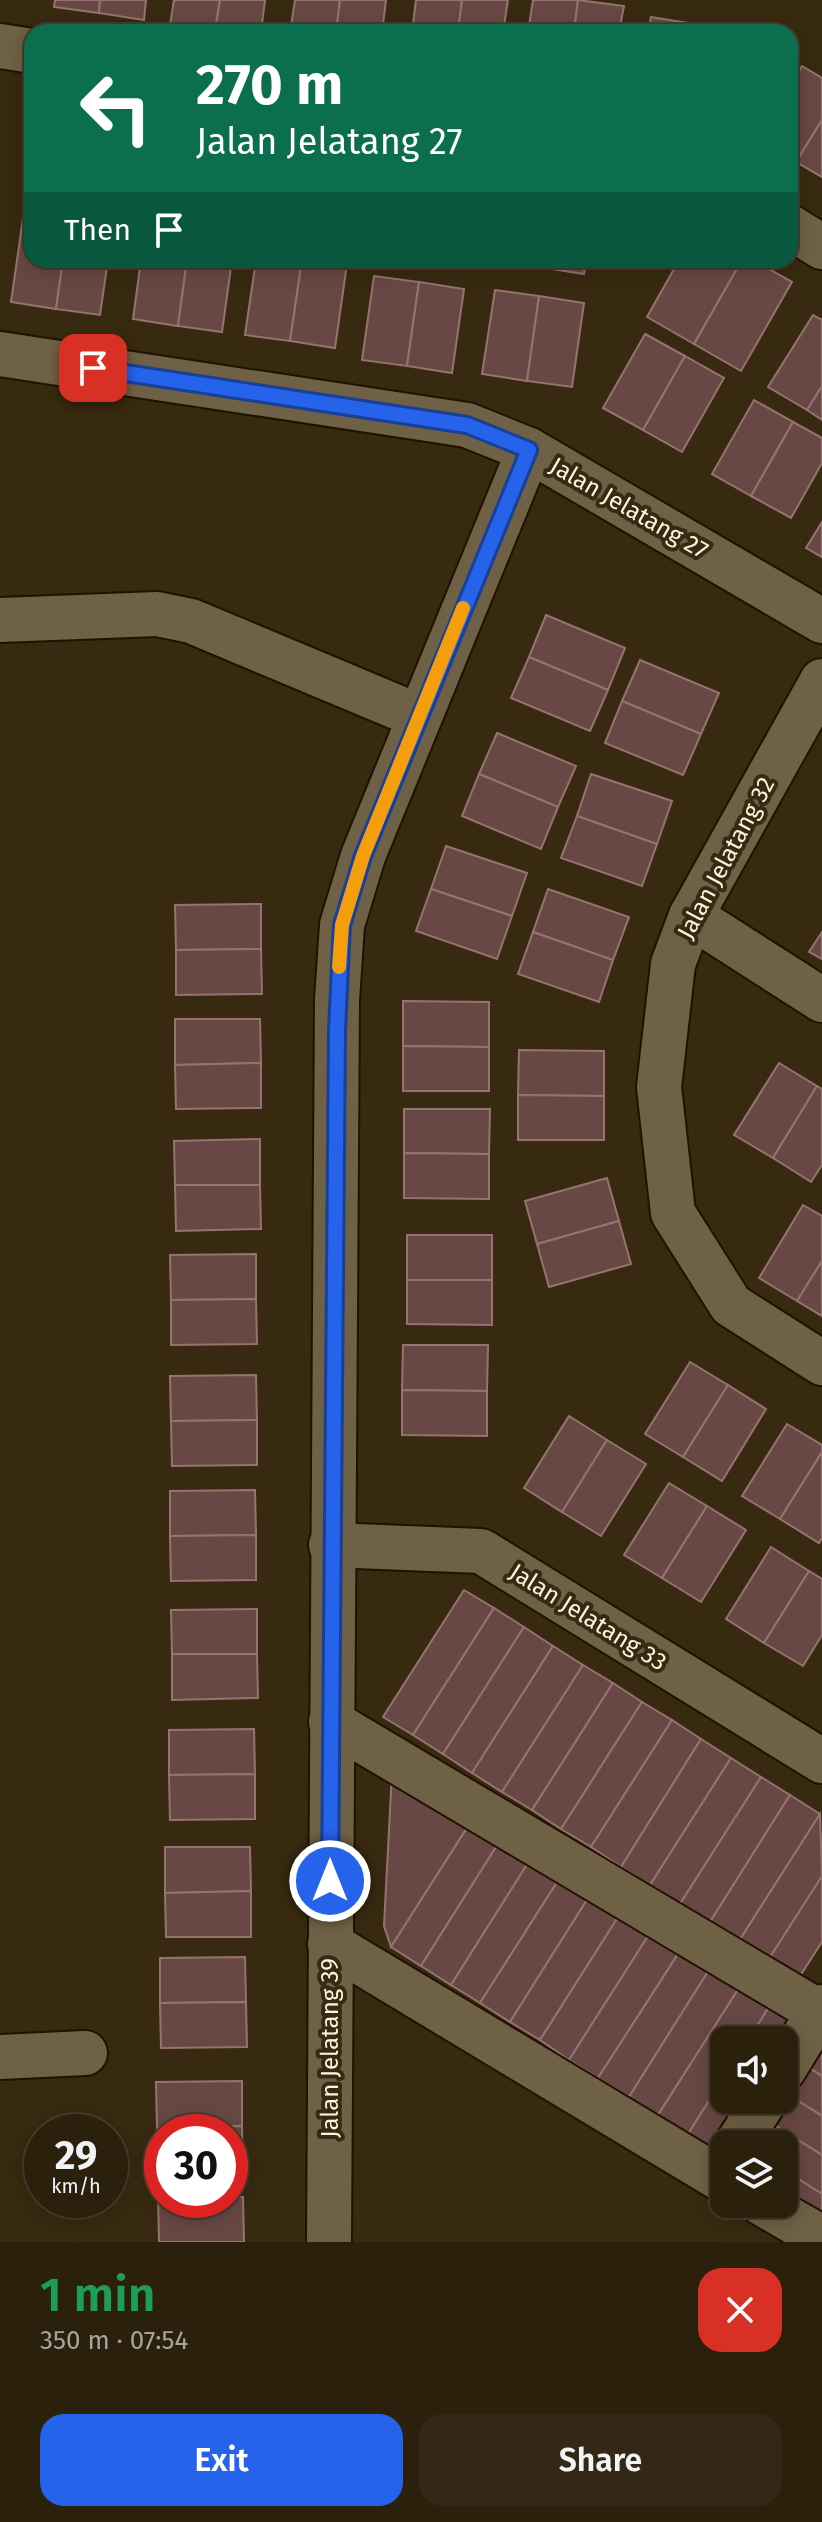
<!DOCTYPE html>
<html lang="en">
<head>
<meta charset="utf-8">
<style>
  body { margin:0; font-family:"Fira Sans",sans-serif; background:#322815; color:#f1f3f6; height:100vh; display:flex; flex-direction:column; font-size:30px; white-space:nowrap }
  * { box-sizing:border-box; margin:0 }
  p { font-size:26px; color:#a5a39d }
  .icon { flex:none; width:44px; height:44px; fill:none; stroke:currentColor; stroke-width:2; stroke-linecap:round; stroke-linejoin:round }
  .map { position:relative; height:2242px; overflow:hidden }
  .side { display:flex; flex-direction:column; background:#2a200c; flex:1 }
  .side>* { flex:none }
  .top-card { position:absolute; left:24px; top:24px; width:774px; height:244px; border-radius:24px; box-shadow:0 4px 20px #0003,0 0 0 2px #463e2d; background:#0b6e4f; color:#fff; overflow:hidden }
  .buttons { position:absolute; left:710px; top:2026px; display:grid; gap:16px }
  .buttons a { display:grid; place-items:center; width:88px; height:88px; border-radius:16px; background:#2a200c; box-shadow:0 4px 20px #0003,0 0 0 2px #463e2d; font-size:40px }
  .speed { position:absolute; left:24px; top:2114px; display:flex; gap:16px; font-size:40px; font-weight:700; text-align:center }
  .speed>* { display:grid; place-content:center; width:104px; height:104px; border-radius:50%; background:#2a200c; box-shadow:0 4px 20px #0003,0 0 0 2px #463e2d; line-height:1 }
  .speed small { font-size:20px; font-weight:400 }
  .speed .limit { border:12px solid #d22; background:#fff; color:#111 }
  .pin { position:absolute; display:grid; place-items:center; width:68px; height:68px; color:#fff; margin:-34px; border-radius:16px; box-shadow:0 4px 12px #0006 }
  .me { position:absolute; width:88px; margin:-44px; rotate:0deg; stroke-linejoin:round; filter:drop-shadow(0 0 6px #0008) }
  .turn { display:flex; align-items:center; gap:28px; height:168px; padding:0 40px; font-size:36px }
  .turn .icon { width:104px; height:104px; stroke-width:2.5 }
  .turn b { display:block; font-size:56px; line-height:68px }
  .then { display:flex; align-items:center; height:76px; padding:0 40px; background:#0003; gap:16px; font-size:30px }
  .round { display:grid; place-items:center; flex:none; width:84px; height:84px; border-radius:24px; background:#322815 }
  .summary { display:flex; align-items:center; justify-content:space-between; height:136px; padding:0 40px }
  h1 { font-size:48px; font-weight:600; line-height:60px; color:#1e9e55 }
  .action { display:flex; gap:16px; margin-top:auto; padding:16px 40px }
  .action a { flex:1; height:92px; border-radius:24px; background:#2563eb; color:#fff; font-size:32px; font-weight:600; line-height:92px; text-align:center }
  .action a+a { background:#322815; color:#f1f3f6 }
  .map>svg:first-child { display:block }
  .building { fill:#684845; stroke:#967370; stroke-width:2 }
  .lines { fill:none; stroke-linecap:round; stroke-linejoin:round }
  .minor-casing { stroke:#1f1300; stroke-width:48 }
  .minor { stroke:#6f6145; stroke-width:44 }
  .route-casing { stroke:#184099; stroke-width:20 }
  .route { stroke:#2563eb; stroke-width:14 }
  .slow { stroke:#f59e0b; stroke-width:14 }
  .labels { text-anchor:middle; stroke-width:8; stroke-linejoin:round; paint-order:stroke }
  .street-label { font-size:24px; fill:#fbf3e3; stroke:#382a10 }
</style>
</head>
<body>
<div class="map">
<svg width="822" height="2242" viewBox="0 0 822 2242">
  <rect width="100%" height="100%" fill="#382a10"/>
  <!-- building -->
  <g class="building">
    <polygon points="55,0 100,0 99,13 54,7"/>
    <polygon points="100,0 146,0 144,20 99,13"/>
    <polygon points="174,0 220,0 215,31 170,25"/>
    <polygon points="220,0 265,0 261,32 215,31"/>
    <polygon points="295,0 340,0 336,32 290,32"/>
    <polygon points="340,0 386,0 382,32 336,32"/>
    <polygon points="416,0 462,0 458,32 412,32"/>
    <polygon points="462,0 508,0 503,32 458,32"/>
    <polygon points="533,0 578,0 574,32 528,32"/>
    <polygon points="578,0 624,6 619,32 574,32"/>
    <polygon points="651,17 695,24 694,32 648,32"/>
    <polygon points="695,24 740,31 694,32"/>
    <polygon points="802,66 822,78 822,120 796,162 790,158 790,86"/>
    <polygon points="822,120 822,177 796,162"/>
    <polygon points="23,218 32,220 32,260 63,260 56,309 11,302"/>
    <polygon points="63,260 108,260 100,315 56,309"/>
    <polygon points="141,260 187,260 178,326 133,319"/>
    <polygon points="187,260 232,260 222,332 178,326"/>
    <polygon points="256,260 302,260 290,341 245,335"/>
    <polygon points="302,260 347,264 335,348 290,341"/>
    <polygon points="495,260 540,260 539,267"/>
    <polygon points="540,260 586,260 584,274 539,267"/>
    <polygon points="679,260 742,260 694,344 647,317"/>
    <polygon points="742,260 753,260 792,282 741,371 694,344"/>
    <polygon points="374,276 419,282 407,366 362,360"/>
    <polygon points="419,282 464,289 452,373 407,366"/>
    <polygon points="495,290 539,296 527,381 482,374"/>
    <polygon points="539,296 584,303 572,387 527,381"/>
    <polygon points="813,315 822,320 822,386 807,410 768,387"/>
    <polygon points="645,334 685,356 643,430 603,408"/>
    <polygon points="685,356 724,378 682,452 643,430"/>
    <polygon points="822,386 822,420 807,410"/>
    <polygon points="754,400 793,422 751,496 712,474"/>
    <polygon points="793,422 822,438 822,463 791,518 751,496"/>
    <polygon points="822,522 822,557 806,548"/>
    <polygon points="546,615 625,648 608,690 529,657"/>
    <polygon points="529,657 608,690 590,731 511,698"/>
    <polygon points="640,660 719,693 701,734 622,701"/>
    <polygon points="622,701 701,734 683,775 605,743"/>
    <polygon points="497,733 576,766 558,807 479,774"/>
    <polygon points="479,774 558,807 541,849 462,816"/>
    <polygon points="591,774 672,801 657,844 577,816"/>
    <polygon points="577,816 657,844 642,886 561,858"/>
    <polygon points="446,846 527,873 512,916 431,889"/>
    <polygon points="431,889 512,916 497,959 416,931"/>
    <polygon points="548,889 629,917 613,960 533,932"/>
    <polygon points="261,904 261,949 176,950 175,905"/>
    <polygon points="533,932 613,960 599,1002 518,974"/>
    <polygon points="822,932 822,959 809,952"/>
    <polygon points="261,949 262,994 176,995 176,950"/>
    <polygon points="403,1001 489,1002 489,1047 403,1046"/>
    <polygon points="175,1019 260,1019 261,1063 175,1065"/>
    <polygon points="403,1046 489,1047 489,1091 403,1091"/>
    <polygon points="519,1050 604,1051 604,1096 518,1095"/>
    <polygon points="261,1063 261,1108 176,1109 175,1065"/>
    <polygon points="779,1063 817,1086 773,1158 734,1135"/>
    <polygon points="817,1086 822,1089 822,1165 811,1182 773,1158"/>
    <polygon points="518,1095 604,1096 604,1140 518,1140"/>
    <polygon points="404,1109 490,1109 489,1154 404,1153"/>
    <polygon points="260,1139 260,1185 175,1185 174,1141"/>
    <polygon points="404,1153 489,1154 489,1199 404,1198"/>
    <polygon points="607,1178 619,1221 537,1244 525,1201"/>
    <polygon points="175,1185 260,1185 261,1229 176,1231"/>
    <polygon points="803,1205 822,1216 822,1261 797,1301 759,1278"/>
    <polygon points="619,1221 631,1264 549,1287 537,1244"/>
    <rect x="407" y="1235" width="85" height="45"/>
    <polygon points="256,1254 256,1299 171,1300 170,1255"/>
    <polygon points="822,1261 822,1316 797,1301"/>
    <polygon points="407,1280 492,1280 492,1325 407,1324"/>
    <polygon points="256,1299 257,1344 171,1345 171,1300"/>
    <polygon points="403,1345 488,1345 487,1391 402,1390"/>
    <polygon points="690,1362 728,1385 683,1457 645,1434"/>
    <polygon points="256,1375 257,1420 171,1421 170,1376"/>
    <polygon points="728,1385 766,1409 722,1481 683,1457"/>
    <polygon points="402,1390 487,1391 487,1436 402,1435"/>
    <polygon points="569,1416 607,1440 562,1512 524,1488"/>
    <polygon points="257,1420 257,1465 172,1466 171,1421"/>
    <polygon points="787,1424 822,1445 822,1452 780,1519 742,1496"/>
    <polygon points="607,1440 646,1464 601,1536 562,1512"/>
    <polygon points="822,1452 822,1538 819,1543 780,1519"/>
    <polygon points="669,1483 707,1506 662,1578 624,1555"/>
    <polygon points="255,1490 256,1535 170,1536 170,1491"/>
    <polygon points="707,1506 746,1530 701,1602 662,1578"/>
    <polygon points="256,1535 256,1580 171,1581 170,1536"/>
    <polygon points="771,1547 809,1571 764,1643 726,1619"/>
    <polygon points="809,1571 822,1579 822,1635 803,1666 764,1643"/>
    <polygon points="464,1590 494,1608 413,1735 383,1717"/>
    <polygon points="494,1608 524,1627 443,1754 413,1735"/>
    <polygon points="257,1609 257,1654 172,1654 171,1610"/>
    <polygon points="524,1627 553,1646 472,1773 443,1754"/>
    <polygon points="553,1646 583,1665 502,1792 472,1773"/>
    <polygon points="172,1654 257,1654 258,1698 172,1700"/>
    <polygon points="583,1665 613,1683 532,1810 502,1792"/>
    <polygon points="613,1683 642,1702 561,1829 532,1810"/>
    <polygon points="642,1702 672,1720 591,1847 561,1829"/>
    <polygon points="672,1720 701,1739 621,1867 591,1847"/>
    <polygon points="254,1729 255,1774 169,1775 169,1730"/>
    <polygon points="701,1739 731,1758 650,1885 621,1867"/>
    <polygon points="731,1758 761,1777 680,1904 650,1885"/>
    <polygon points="392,1772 472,1820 391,1947 384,1926"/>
    <polygon points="255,1774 255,1819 170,1820 169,1775"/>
    <polygon points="761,1777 790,1795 710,1922 680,1904"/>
    <polygon points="790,1795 820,1814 739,1941 710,1922"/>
    <polygon points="820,1814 822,1876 769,1959 739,1941"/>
    <polygon points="472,1820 501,1839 421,1966 391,1947"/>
    <polygon points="501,1839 531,1858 451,1985 421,1966"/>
    <polygon points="165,1847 250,1847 251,1891 165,1893"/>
    <polygon points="531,1858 561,1876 480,2003 451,1985"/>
    <polygon points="561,1876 590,1895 510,2022 480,2003"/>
    <polygon points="822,1876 822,1942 798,1979 769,1959"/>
    <polygon points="251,1891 251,1937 166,1937 165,1893"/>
    <polygon points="590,1895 620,1914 540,2040 510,2022"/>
    <polygon points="620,1914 650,1933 569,2060 540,2040"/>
    <polygon points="650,1933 680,1951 598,2078 569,2060"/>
    <polygon points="680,1951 709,1970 629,2097 598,2078"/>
    <polygon points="245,1957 246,2002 160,2003 160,1958"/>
    <polygon points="709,1970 739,1988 658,2115 629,2097"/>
    <polygon points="739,1988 769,2007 748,2040 724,2040 724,2077 688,2134 658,2115"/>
    <polygon points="246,2002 247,2047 161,2048 160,2003"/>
    <polygon points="769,2007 798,2026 784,2040 748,2040"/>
    <polygon points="822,2042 822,2076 806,2066"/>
    <polygon points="806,2066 822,2076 822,2116 789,2095"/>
    <polygon points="724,2077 724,2100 751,2100 717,2153 688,2134"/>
    <polygon points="242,2081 242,2126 157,2127 156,2082"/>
    <polygon points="789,2095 822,2116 822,2155 771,2123"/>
    <polygon points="771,2123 822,2155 822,2194 784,2170 784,2144 758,2144"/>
    <polygon points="242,2126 243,2171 230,2171 230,2132 162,2132 162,2172 157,2172 157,2127"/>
    <polygon points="784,2170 822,2194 822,2233 784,2204"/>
    <polygon points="230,2197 243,2197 244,2242 159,2242 158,2198 162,2198 162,2200 230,2200"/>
  </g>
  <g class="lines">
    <!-- minor casing -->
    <g class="minor-casing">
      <g id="minor">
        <polyline points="0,46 32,51"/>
        <polyline points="790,227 822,247"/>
        <polyline points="0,354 467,425 529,450 822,621"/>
        <polyline points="0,620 157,614 191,621 418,716"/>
        <polyline points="822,681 691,916 673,964 659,1087 673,1213 731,1305 822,1363"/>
        <polyline points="691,916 822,1000"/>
        <polyline points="331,1545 481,1551 822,1761"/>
        <polyline points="331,1722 819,2012"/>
        <polyline points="330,1944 724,2181"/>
        <polyline points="0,2057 85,2053"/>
        <polyline points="784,2069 822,2007"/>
        <polyline points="737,2144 765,2100"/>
        <polyline points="763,2204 822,2238"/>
        <polyline points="329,2242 337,1000 342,925 363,856 529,450"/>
      </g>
    </g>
    <!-- minor -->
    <use href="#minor" class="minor"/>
  </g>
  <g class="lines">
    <!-- route casing -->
    <g class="route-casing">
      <polyline id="route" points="93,368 467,425 529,450 363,856 342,925 337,1030 330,1881"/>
    </g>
    <!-- route -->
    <use href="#route" class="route"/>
    <!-- slow -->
    <polyline class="slow" points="339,967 342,925 363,856 463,608"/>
  </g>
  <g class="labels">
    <!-- street labels -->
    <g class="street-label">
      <text transform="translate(629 508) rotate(30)" y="8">Jalan Jelatang 27</text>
      <text transform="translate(726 858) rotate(-62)" y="8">Jalan Jelatang 32</text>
      <text transform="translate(588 1617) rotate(32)" y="8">Jalan Jelatang 33</text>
      <text transform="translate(330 2048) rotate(-90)" y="8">Jalan Jelatang 39</text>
    </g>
  </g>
</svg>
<div class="buttons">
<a><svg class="icon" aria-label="sound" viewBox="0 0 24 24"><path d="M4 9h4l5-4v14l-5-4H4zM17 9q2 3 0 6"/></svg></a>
<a><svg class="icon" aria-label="layers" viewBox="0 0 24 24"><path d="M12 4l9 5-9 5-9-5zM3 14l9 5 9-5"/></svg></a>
</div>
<div class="speed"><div>29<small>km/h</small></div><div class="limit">30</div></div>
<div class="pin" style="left:93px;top:368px;background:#d93025"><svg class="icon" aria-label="arrive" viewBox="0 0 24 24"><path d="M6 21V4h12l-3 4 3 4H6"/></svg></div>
<svg class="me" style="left:330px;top:1881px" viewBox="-20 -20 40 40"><circle r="17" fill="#2563eb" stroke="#fff" stroke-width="3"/><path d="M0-11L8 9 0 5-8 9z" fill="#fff"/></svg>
<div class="top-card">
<div class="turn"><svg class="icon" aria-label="left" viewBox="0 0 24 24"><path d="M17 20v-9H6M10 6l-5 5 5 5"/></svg><div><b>270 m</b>Jalan Jelatang 27</div></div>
<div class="then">Then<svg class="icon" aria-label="arrive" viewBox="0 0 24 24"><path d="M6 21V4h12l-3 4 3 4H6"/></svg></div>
</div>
</div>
<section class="side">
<div class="summary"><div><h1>1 min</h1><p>350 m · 07:54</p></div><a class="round" style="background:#d93025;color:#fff"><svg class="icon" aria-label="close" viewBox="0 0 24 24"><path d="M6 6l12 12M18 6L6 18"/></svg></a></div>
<div class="action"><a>Exit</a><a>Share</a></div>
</section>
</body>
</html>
